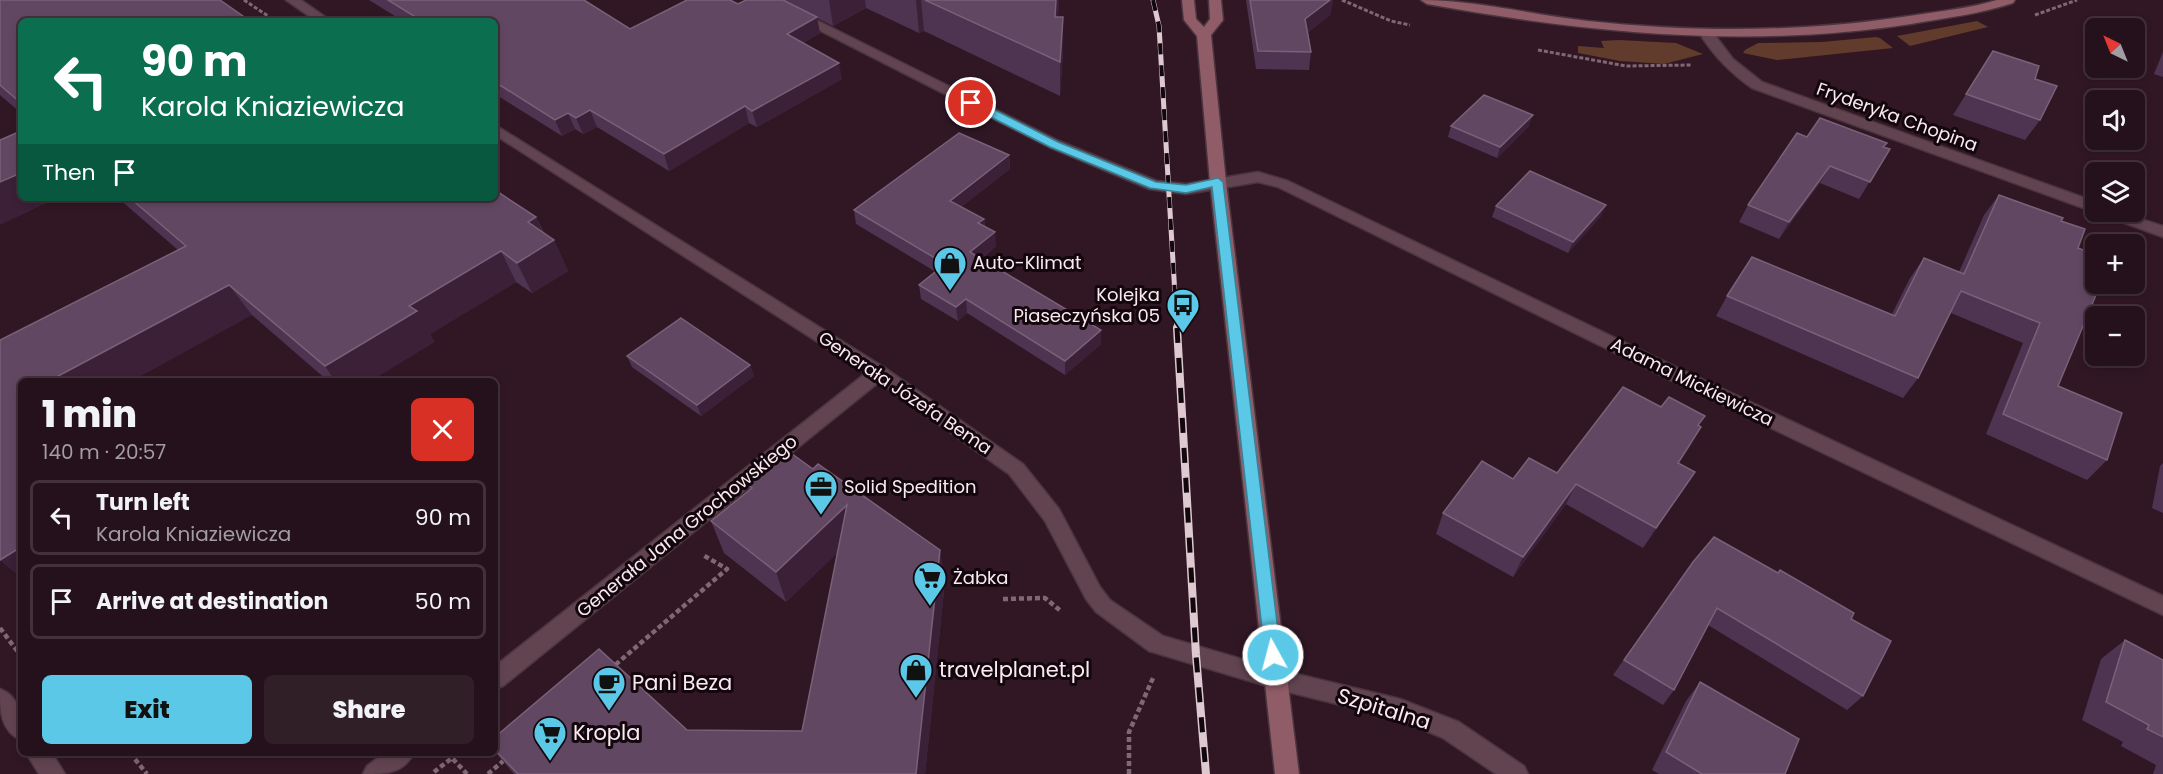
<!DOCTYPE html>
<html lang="en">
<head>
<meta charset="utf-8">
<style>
  body { margin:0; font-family:Poppins,sans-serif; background:#311f28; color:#f1f3f6; height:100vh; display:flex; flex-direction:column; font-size:22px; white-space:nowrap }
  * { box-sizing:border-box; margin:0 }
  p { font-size:20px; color:#a39da3 }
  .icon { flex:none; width:33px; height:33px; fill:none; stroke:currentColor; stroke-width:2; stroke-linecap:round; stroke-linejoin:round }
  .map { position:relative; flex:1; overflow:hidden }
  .details { position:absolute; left:18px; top:378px; width:480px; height:378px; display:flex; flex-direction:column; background:#25111b; border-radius:9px; box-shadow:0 3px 9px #0003,0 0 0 2px #42313a }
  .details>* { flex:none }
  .hud { position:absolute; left:18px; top:18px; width:480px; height:183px; border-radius:9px; box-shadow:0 3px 9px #0003,0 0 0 2px #42313a; background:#0b6e4f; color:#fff; overflow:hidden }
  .needle { width:39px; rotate:317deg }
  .tools { position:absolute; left:2085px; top:18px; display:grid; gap:12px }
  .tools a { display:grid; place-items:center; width:60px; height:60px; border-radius:9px; background:#25111b; box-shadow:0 3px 9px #0003,0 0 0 2px #42313a; font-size:30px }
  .pin { position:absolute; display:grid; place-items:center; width:51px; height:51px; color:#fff; margin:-26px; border:3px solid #fff; border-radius:50%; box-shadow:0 2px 6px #0007 }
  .me { position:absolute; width:66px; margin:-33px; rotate:353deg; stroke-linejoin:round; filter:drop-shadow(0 0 4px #0008) }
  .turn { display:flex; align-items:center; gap:21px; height:126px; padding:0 24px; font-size:27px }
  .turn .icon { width:78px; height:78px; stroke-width:2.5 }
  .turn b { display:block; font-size:42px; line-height:51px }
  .then { display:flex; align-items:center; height:57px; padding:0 24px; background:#0003; gap:12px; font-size:22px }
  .round { display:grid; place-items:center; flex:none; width:63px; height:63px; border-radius:9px; background:#311f28 }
  .head { display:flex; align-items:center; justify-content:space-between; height:102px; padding:0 24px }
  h1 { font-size:36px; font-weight:800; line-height:45px }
  .primary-button { display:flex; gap:12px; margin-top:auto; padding:12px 24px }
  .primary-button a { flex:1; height:69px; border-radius:9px; background:#5ac8e6; color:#111; font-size:24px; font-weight:800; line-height:69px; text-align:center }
  .primary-button a+a { background:#311f28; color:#f1f3f6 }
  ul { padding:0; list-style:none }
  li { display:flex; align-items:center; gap:18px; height:75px; margin:0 12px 9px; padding:0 12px; border:3px solid #42313a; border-radius:9px }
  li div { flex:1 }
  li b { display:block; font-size:22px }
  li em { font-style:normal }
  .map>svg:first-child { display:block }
  .green { fill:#613b2b }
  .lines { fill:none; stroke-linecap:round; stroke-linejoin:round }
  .street-casing { stroke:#4a353f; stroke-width:3 }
  .secondary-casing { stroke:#4a353f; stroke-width:3 }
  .path-far1 { stroke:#806873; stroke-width:3; stroke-dasharray:4 2; stroke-linecap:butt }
  .path { stroke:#806873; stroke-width:4.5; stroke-dasharray:5 3; stroke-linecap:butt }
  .street { fill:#624451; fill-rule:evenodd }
  .secondary { fill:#905c67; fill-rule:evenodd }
  .rail-far1-casing { stroke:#dec9d1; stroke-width:5 }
  .rail-casing { stroke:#dec9d1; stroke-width:8 }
  .rail-far1 { stroke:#12070c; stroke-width:4; stroke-dasharray:11; stroke-linecap:butt }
  .rail { stroke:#12070c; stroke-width:5; stroke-dasharray:15; stroke-linecap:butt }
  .wall { fill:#4f3451 }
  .shaded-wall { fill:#3b2038 }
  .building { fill:#624762; stroke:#7a6078; stroke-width:1.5 }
  .route { fill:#5ac8e6; stroke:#3a8296; stroke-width:1.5 }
  .labels { text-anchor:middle; stroke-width:6; stroke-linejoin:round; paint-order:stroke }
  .street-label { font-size:18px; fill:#fce8f0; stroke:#12070c }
  .poi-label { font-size:18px; fill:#fce8f0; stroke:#12070c; text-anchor:start }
  .near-poi-label { font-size:21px; fill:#fce8f0; stroke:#12070c; text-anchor:start }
  .near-street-label { font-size:21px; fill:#fce8f0; stroke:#12070c }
</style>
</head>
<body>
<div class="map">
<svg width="2163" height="774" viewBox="0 0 2163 774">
  <rect width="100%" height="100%" fill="#311724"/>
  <!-- green -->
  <g class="green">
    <polygon points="1977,21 1988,27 1910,46 1897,36"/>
    <polygon points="1876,37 1880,38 1893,48 1777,60 1743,53 1745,50 1758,43 1822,42"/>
    <polygon points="1619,40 1676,43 1703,54 1664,64 1620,61 1578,53 1578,46 1604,48 1601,41"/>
  </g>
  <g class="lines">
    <!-- street casing -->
    <g class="street-casing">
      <g id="street">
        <polygon points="286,0 301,0 331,21 316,21"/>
        <polygon points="760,0 776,0 1059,141 1157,181 1186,184 1258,172 1288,181 1678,368 2163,596 2163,615 1666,378 1278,187 1258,182 1186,194 1149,189 1049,147"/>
        <path d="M1706,29L1711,30L1733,59L1762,82L2096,202V212H2119L2163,226V237L1752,88C1730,73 1714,56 1699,33Z"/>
        <polygon points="495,125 885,368 1023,464 1059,509 1100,587 1110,600 1163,636 1276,669 1400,699 1459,722 1524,766 1528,774 1496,774 1443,738 1398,719 1276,689 1149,651 1096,612 1086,599 1045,521 1009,474 879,382 503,686 495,689 495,666 866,373 495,135"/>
        <path d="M0,689C22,697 21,719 21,740C0,731 0,709 0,689Z"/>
        <polygon points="26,753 52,753 65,774 39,774"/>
        <path d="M384,753H414C403,774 385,774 363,774L367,766Z"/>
      </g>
    </g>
    <!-- secondary casing -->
    <g class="secondary-casing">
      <g id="secondary">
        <polygon points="1182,0 1194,0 1196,19 1204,27 1210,19 1209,0 1221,0 1223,20 1211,35 1226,182 1299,774 1275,774 1210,182 1197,36 1184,20"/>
        <path d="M1421,0C1476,0 1533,15 1588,21C1698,33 1807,32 1916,15C1943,11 1970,8 1997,0H2015L2013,3C1980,14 1945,18 1911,24C1749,49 1588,33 1427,4Z"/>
      </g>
    </g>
    <!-- path-far1 -->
    <g class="path-far1">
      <polyline points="244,0 268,16"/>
      <polyline points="1342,0 1391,21 1410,25"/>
      <polyline points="2035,15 2077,0"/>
      <polyline points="1538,50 1626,66 1691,65"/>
    </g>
    <!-- path -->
    <g class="path">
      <polyline points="1003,599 1045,598 1062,612"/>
      <polyline points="0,628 21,656"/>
      <polyline points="130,753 147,774"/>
      <polyline points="434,772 452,758 467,774"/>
      <polyline points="488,774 727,569 703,555"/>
      <polyline points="1129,774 1129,732 1153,678"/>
    </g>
    <!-- street -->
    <use href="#street" class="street"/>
    <!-- secondary -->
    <use href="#secondary" class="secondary"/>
    <!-- rail-far1 casing -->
    <g class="rail-far1-casing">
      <polyline id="rail-far1" points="1153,0 1159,26 1177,329"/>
    </g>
    <!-- rail casing -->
    <g class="rail-casing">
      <polyline id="rail" points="1177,328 1196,655 1206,774"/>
    </g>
    <!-- rail-far1 -->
    <use href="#rail-far1" class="rail-far1"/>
    <!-- rail -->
    <use href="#rail" class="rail"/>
  </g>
  <!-- wall -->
  <g class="wall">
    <polygon points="0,0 21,21 21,113 0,95"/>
    <polygon points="369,0 584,0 630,29 738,4 746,0 1059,0 1058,17 1063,17 1063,51 1060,96 924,31 919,33 866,8 833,26 817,18 820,33 803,43 842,79 757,127 749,123 669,171 597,127 583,134 575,129 562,136 495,94 495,21 403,21"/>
    <polygon points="1246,0 1333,0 1330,15 1308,32 1311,52 1309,70 1256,69"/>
    <polygon points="1993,51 2040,120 2025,140 1953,115"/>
    <polygon points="2163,52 2163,77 2154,74"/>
    <polygon points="1451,126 1529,126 1497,158 1448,137"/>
    <polygon points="1807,137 1884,147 1890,149 1859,199 1820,183 1779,239 1739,222 1748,205"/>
    <polygon points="1009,155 1010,169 961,207 984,219 985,227 996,246 981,259 1101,330 1101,344 1065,375 967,313 958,321 921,299 919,285 936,272 856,224 854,210"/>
    <polygon points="495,180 501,194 536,217 544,233 554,240 568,271 532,293 516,282 430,334 434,342 370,381 328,381 252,315 21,381 21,577 0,560 0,340 178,250 118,198 495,198"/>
    <polygon points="1999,195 2061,221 2078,248 2085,290 2058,386 2107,460 2087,480 1986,434 2023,343 1951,313 1918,378 1903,398 1716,316 1727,296 1892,314 1910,278 1924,258 1959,272 1984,215"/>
    <polygon points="1496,206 1601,216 1568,253 1492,217"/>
    <polygon points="627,356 750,365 754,376 701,416 632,367"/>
    <polygon points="1699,426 1689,448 1678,464 1695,472 1682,492 1643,548 1566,504 1513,577 1436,534 1443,513 1513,479 1557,473"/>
    <polygon points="2163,463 2163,513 2152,508 2160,466"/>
    <polygon points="747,484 945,581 925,774 514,774 495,752 495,737 687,730 802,731 837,553 786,602 724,553 711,521 749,491"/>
    <polygon points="1693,562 1778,573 1780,570 1851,619 1863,696 1847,710 1708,625 1674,690 1663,705 1613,675"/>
    <polygon points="2125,640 2163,660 2163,774 2153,774 2156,765 2121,746 2123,742 2082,720 2101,659"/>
    <polygon points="1700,682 1785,774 1659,774 1652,770 1686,701"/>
  </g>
  <!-- shaded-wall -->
  <g class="shaded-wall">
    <polygon points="829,0 865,0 866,8 833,26"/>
    <polygon points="916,0 921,0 924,31 919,33"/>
    <polygon points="1056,0 1059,0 1056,50 1055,17"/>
    <polygon points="1330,0 1333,0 1330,15 1302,36 1305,19"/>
    <polygon points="817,17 820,33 790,50 787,34"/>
    <polygon points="1063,17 1063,51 1060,96 1060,62"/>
    <polygon points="839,63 842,79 757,127 752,111"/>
    <polygon points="745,106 749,123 669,171 664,154"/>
    <polygon points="590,110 597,127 583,134 576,118"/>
    <polygon points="568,113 575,129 562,136 555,120"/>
    <polygon points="1533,115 1529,126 1497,158 1500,147"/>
    <polygon points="1009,155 1010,169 951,215 950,201"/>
    <polygon points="1830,166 1820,183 1779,239 1789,222"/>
    <polygon points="21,173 21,198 57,198 0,225 0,182"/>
    <polygon points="495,180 507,206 495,198"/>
    <polygon points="1606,205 1601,216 1568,253 1573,242"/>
    <polygon points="536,217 548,244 554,240 568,271 532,293 517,263 528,222"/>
    <polygon points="984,219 985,233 978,223"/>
    <polygon points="995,232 996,246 971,266 970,252"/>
    <polygon points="501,251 516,282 430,334 434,342 370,381 335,381 325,366 409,306"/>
    <polygon points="229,285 252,315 132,381 49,381"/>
    <polygon points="966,299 967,313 958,321 956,307"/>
    <polygon points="1101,330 1101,344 1065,375 1065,361"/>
    <polygon points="750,365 754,376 701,416 697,405"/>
    <polygon points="1701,427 1689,448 1665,484 1678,463"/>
    <polygon points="1695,472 1682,492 1643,548 1656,528"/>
    <polygon points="1576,484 1566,504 1513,577 1523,557"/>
    <polygon points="847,505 855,536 786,602 776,572"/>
    <polygon points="21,547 21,577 0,560"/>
    <polygon points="940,550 945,581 925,774 916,774"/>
  </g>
  <!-- building -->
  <g class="building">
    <polygon points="0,0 220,0 250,21 21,21 21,103 0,85"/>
    <polygon points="388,0 584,0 630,29 687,0 730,0 738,4 746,0 783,0 817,17 787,34 839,63 752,111 745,106 664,154 590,110 576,118 568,113 555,120 495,82 495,21 422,21"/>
    <polygon points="925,0 1056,0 1055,17 1063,17 1060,62"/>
    <polygon points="1250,0 1330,0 1305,19 1311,52 1258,51"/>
    <polygon points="1993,51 2039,66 2035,79 2057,86 2040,120 1966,94"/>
    <polygon points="1484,95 1533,115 1500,147 1451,126"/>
    <polygon points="1820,118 1887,143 1883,147 1890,149 1870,182 1830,166 1789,222 1748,205 1797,133 1807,137"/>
    <polygon points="21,131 21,173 0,182 0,140"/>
    <polygon points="959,133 1009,155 950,201 984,219 978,223 995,232 970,252 1101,330 1065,361 966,299 956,307 919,285 945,264 854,210"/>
    <polygon points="1530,171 1606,205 1573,242 1496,206"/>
    <polygon points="495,190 536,217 528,222 554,240 517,263 501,251 409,306 417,311 325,366 229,285 49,381 21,381 21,547 0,560 0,340 186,246 130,198 495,198"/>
    <polygon points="1999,195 2063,218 2061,221 2085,229 2078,248 2096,255 2096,260 2085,290 2096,295 2058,386 2122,413 2107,460 2003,414 2040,323 1961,291 1918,378 1727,296 1752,257 1895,316 1924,258 1964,274"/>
    <polygon points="681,318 750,365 697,405 627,356"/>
    <polygon points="1623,387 1661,407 1669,397 1705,416 1698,425 1701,427 1678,463 1695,472 1656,528 1576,484 1523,557 1443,513 1482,461 1513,479 1529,458 1557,473"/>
    <polygon points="788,451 813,469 818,464 940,550 916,774 518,774 495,750 495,737 599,649 687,730 802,731 847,505 776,572 711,521 752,488 747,484"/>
    <polygon points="1714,537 1778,573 1780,570 1854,613 1851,619 1891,641 1863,696 1717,608 1674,690 1624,660 1693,562"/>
    <polygon points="2125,640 2163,660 2163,737 2147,729 2149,725 2106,702"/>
    <polygon points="1700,682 1799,739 1785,774 1702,774 1666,752"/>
  </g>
  <!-- route -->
  <polygon class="route" points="967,100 975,100 1058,142 1156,182 1186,185 1218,178 1223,182 1281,655 1279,661 1273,663 1267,661 1265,655 1212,187 1186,193 1150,188 1050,147 967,105"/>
  <!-- icons -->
  <defs>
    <g id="shop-pin" transform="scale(1.725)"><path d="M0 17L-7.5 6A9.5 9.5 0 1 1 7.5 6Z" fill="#5ac8e6" stroke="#12070c"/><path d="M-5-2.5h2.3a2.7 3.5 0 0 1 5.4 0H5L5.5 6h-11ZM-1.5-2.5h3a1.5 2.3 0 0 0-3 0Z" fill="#111"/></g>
    <g id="bus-pin" transform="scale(1.725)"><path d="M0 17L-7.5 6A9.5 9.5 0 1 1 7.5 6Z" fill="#5ac8e6" stroke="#12070c"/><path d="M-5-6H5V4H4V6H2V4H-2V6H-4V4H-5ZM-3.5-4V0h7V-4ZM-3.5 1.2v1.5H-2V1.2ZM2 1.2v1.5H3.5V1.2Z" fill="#111"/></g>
    <g id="office-pin" transform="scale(1.725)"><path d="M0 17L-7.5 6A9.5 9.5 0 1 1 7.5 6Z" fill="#5ac8e6" stroke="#12070c"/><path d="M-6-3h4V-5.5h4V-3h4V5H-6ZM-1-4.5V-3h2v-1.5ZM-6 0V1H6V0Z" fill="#111"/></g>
    <g id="supermarket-pin" transform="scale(1.725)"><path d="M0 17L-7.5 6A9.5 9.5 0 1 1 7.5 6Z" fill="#5ac8e6" stroke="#12070c"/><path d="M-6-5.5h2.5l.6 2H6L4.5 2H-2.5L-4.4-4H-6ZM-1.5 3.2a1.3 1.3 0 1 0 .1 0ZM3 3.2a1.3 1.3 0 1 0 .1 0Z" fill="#111"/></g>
    <g id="cafe-pin" transform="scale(1.725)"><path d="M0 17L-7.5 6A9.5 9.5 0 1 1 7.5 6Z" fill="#5ac8e6" stroke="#12070c"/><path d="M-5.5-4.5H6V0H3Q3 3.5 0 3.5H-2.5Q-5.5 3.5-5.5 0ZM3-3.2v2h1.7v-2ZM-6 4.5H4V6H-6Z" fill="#111"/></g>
  </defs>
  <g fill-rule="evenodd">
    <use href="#shop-pin" x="950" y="263"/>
    <use href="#bus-pin" x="1183" y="305"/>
    <use href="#office-pin" x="821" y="487"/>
    <use href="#supermarket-pin" x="930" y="578"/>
    <use href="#shop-pin" x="916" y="670"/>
    <use href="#cafe-pin" x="609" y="683"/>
    <use href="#supermarket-pin" x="550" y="733"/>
  </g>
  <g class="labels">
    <!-- street labels -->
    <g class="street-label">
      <text transform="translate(1897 117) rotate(20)" y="6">Fryderyka Chopina</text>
      <text transform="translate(1692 382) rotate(26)" y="6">Adama Mickiewicza</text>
      <text transform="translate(905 393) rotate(34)" y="6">Generała Józefa Bema</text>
      <text transform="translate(687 526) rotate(-39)" y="6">Generała Jana Grochowskiego</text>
    </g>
    <!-- poi labels -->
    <g class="poi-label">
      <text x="973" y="269">Auto-Klimat</text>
      <text x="1160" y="301" text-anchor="end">Kolejka<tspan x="1160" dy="21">Piaseczyńska 05</tspan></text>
      <text x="844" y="493">Solid Spedition</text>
      <text x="953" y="584">Żabka</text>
    </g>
    <!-- near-poi labels -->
    <g class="near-poi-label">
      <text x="939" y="677">travelplanet.pl</text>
      <text x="632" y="690">Pani Beza</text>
      <text x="573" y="740">Kropla</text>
    </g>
    <!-- near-street labels -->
    <g class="near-street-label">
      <text transform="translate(1384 709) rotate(17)" y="7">Szpitalna</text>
    </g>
  </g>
</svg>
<div class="tools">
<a><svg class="needle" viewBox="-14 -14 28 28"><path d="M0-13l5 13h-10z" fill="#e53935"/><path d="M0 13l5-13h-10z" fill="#a39da3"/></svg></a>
<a><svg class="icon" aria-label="sound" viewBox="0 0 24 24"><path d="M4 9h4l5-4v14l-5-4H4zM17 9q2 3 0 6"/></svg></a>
<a><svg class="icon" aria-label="layers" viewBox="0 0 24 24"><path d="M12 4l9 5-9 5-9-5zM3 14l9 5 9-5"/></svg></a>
<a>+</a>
<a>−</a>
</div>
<div class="pin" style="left:971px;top:103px;background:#d93025"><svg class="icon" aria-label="arrive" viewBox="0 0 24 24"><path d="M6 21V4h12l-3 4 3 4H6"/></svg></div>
<svg class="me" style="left:1273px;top:655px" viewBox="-20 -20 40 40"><circle r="17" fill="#5ac8e6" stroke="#fff" stroke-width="3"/><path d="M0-11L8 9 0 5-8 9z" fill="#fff"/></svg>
<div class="hud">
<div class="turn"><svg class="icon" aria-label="left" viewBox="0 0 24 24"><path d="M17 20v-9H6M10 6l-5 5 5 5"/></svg><div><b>90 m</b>Karola Kniaziewicza</div></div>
<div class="then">Then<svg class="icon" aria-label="arrive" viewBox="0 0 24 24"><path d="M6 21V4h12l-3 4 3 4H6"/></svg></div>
</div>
<section class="details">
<div class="head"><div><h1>1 min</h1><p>140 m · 20:57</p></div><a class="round" style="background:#d93025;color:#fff"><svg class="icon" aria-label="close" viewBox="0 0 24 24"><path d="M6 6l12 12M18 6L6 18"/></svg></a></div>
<ul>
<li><svg class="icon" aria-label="left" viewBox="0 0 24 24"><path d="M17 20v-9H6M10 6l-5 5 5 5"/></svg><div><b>Turn left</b><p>Karola Kniaziewicza</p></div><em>90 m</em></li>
<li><svg class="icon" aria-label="arrive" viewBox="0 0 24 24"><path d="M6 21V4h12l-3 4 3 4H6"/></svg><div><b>Arrive at destination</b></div><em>50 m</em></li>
</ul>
<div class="primary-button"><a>Exit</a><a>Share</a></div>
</section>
</div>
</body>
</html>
